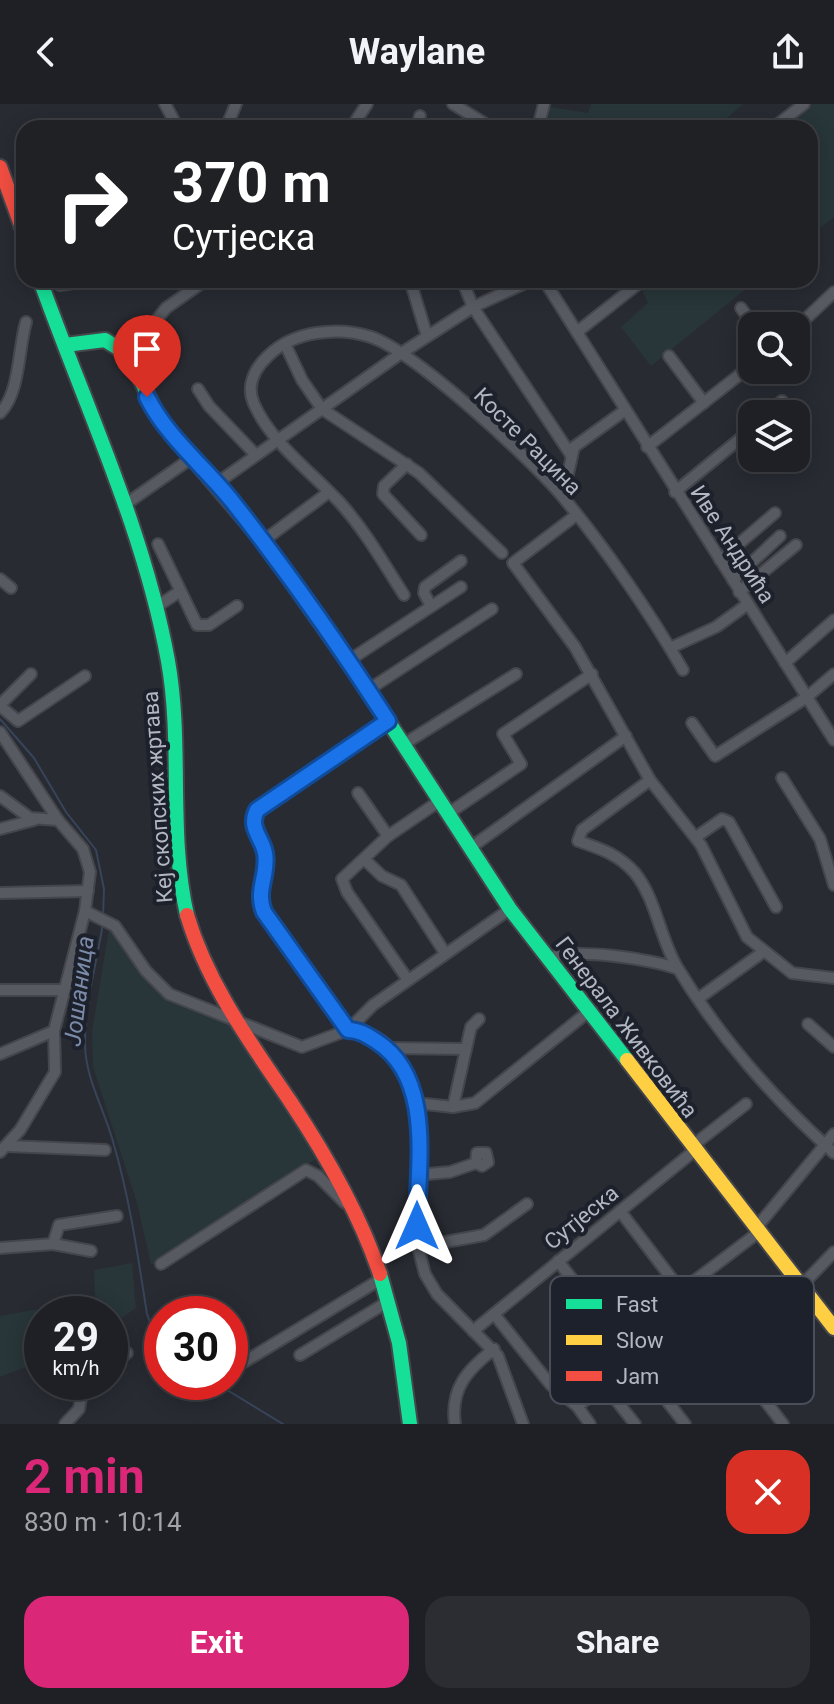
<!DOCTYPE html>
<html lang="en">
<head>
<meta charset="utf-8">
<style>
  body { margin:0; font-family:Roboto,sans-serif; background:#2b2d32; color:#f1f3f6; height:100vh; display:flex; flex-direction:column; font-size:30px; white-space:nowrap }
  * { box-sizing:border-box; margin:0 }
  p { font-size:26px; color:#a1a3a7 }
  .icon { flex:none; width:44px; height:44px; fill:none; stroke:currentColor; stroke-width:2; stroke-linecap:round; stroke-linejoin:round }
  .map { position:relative; height:1320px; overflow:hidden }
  .side { display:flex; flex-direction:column; background:#1e2026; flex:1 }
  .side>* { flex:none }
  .guide { position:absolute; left:16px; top:16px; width:802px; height:168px; border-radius:24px; box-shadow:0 4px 20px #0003,0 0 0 2px #3c3e43; background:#202124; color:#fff; overflow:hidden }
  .tools { position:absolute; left:738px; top:208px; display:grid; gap:16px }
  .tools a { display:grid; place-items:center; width:72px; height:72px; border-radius:16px; background:#1e2026; box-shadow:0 4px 20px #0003,0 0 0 2px #3c3e43; font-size:40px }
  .speed { position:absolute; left:24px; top:1192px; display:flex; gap:16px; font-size:40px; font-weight:700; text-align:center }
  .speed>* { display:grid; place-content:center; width:104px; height:104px; border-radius:50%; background:#1e2026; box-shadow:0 4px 20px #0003,0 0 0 2px #3c3e43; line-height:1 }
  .speed small { font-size:20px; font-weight:400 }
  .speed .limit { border:12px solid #d22; background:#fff; color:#111 }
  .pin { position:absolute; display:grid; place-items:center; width:68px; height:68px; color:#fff; margin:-82px -34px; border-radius:50% 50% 50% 0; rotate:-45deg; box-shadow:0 0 8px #0007 }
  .pin .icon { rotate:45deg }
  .me { position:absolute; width:88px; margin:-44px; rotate:0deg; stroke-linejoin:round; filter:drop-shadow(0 0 6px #0008) }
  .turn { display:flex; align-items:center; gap:28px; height:168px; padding:0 24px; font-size:36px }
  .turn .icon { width:104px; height:104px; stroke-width:2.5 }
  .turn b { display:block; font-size:56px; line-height:68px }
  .round { display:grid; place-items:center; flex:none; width:84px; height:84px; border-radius:24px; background:#2b2d32 }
  .overview { display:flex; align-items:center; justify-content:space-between; height:136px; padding:0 24px }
  h1 { font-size:48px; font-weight:700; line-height:60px; color:#db2777 }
  .cta { display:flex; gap:16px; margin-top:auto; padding:16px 24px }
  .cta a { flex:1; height:92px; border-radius:24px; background:#db2777; color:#fff; font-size:32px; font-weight:700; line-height:92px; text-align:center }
  .cta a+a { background:#2b2d32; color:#f1f3f6 }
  header { display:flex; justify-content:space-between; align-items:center; height:104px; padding:0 24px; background:#1e2026; font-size:36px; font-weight:700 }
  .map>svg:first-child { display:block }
  .green { fill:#283639 }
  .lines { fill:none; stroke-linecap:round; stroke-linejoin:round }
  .stream { stroke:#38445a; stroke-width:2 }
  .street-casing { stroke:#44464c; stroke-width:14 }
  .fast-casing { stroke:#44464c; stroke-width:18 }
  .slow-casing { stroke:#44464c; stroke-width:18 }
  .jam-casing { stroke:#44464c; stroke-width:18 }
  .street { stroke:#575a61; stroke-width:10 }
  .fast { stroke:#16e098; stroke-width:14 }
  .slow { stroke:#ffcf43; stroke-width:14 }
  .jam { stroke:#f24e42; stroke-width:14 }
  .route-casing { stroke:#114b97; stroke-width:20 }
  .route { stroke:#1a73e8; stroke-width:14 }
  .labels { text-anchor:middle; stroke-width:8; stroke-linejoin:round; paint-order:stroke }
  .street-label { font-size:22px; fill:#b2b7c3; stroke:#1c212c }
  .water-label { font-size:24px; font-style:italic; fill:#7c8ba8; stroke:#1c212c }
  .key { fill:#1c212c; stroke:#494e59; stroke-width:2 }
  .key-label { font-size:22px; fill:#b2b7c3 }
</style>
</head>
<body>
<header><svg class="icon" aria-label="back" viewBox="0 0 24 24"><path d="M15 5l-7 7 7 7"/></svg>Waylane<svg class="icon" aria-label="share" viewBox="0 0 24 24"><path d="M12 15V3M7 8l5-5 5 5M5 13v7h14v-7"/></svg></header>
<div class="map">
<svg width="834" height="1320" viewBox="0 0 834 1320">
  <rect width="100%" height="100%" fill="#282b32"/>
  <!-- green -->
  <g class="green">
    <polygon points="591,0 743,0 715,24 538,24 544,2 588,9"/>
    <polygon points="812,0 834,0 834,113 810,133 810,24 780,24"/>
    <polygon points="653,176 757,176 651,262 621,223 648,199 642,186"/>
    <polygon points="110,818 156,880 226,912 320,1052 192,1139 151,1161 137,1099 93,963 92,927"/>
    <polygon points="132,1159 136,1204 110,1222 110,1210 42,1210 42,1257 0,1273 0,1212 95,1195 94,1166"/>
  </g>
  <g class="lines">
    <!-- stream -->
    <g class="stream">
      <polyline points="0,615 34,654 66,708 96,746 104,785 103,813"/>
      <path d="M103,819C97,858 84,901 85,941C86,977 105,1006 114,1041C130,1096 138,1153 147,1210L151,1221L162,1231"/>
      <polyline points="214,1278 283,1320"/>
    </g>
    <!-- street casing -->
    <g class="street-casing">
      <g id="street">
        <polyline points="165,0 178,24"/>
        <polyline points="453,0 492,24"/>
        <polyline points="226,24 236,0"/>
        <polyline points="351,24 367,0"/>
        <polyline points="417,24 420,12"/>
        <polyline points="538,24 544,0"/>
        <polyline points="773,24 804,0"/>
        <polyline points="52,176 60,181 93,176"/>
        <polyline points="410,176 427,232"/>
        <polyline points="462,176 473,203 571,351"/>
        <polyline points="544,176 834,636"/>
        <polyline points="741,204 754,222"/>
        <polyline points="796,224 834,188"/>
        <polyline points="577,228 643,176"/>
        <polyline points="285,240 302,276 322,305 419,369 502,449"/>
        <polyline points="129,251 166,204 206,176"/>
        <polyline points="669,252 704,299"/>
        <polyline points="198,285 209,302 256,351"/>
        <path d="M0,309C20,289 18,246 26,218"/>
        <polyline points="768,310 782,297"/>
        <polyline points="647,343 752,261"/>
        <polyline points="407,360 384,382 383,390 421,431"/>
        <polyline points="217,379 400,250 473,203 532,176"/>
        <polyline points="675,388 752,325"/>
        <polyline points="563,392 574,343 624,307"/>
        <polyline points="123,402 193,353"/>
        <polyline points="575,412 513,459 575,543 650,676 701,741 747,833 792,869 834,874"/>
        <polyline points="263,437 329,388"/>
        <polyline points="158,440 197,521 209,521 237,502"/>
        <polyline points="720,456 775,409"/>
        <polyline points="0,475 11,484"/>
        <polyline points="733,476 780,432"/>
        <polyline points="739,488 796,441"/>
        <path d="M404,491C384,460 366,428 342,401C313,369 272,340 254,300C246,282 254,265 268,252C293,227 338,222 371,233C415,248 530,354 562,392C604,442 650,509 683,566"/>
        <polyline points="431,502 424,489 425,483 461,457"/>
        <polyline points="156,503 179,488"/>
        <polyline points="670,544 716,523 748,500"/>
        <polyline points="348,557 461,483"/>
        <polyline points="785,559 834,516"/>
        <polyline points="368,586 492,505"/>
        <polyline points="0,601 31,570"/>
        <polyline points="0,602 18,617 85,572"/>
        <path d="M388,617L257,706C248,724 262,733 265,749C269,773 253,790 267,813L348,926C437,928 417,1085 418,1143L425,1170L437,1190L498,1252L523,1320"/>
        <polyline points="692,619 715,652 807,593 834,570"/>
        <polyline points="0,628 58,716 83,745 90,768 85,807 54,927 55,968 20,1026 0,1048"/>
        <polyline points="404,640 516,570"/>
        <polyline points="782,674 820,735 834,781"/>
        <path d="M650,676L582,726L578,737C601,745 618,750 635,769C656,795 660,834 677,863C718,931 775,996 834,1049"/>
        <polyline points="358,689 388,732"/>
        <polyline points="0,692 30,714 58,716"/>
        <polyline points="449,709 521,660 503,630 592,570"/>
        <polyline points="0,725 34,716"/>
        <polyline points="696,733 722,715 729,718 776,803"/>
        <polyline points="470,744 626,632"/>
        <polyline points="364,755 382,772 401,781 445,849"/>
        <polyline points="0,789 88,787"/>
        <polyline points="85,807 115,822 146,867 169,890 302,943 348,926 373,901 510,805"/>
        <path d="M547,855C571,843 654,855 678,865"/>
        <polyline points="408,876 347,788 342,775 388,732 441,696"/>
        <polyline points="0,886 64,886"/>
        <polyline points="699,894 763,848"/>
        <polyline points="808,920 834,943"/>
        <polyline points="387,944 466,945 471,923 479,915"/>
        <polyline points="0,950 54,927"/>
        <polyline points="416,999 453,1003 475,999 588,908"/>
        <polyline points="453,1003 466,945"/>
        <polyline points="7,1042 105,1046"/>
        <polyline points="691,1043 746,1000"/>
        <polyline points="417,1071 450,1068 476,1059 482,1062 488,1058 486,1049 477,1049 476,1059"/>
        <polyline points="620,1107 783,1320"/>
        <polyline points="756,1124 834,1030"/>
        <polyline points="53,1140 59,1121 117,1112"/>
        <polyline points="418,1143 484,1131 527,1100"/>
        <polyline points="0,1144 53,1140 91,1147"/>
        <polyline points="558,1157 685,1320"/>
        <polyline points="161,1160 306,1066 318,1072 345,1099"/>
        <polyline points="801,1182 834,1148"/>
        <polyline points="681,1187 759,1128"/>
        <polyline points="494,1210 550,1280 577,1302 605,1282 635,1320"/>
        <polyline points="473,1227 694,1047"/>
        <polyline points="629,1247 690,1200"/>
        <polyline points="300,1251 389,1197"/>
        <polyline points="244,1258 381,1175"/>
        <polyline points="110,1262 127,1249"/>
        <polyline points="605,1282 634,1255"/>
        <polyline points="577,1302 590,1320"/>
        <polyline points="65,1320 79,1305 82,1288 90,1278"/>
        <path d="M455,1320C450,1285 467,1266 494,1245"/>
      </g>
    </g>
    <!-- fast casing -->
    <g class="fast-casing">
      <g id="fast">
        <path d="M40,176C85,302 144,425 168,557C183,641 168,728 187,811"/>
        <polyline points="65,241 105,236 129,251 159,315 263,437 368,586 510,805 627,956"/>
        <polyline points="380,1170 399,1239 410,1320"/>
      </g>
    </g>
    <!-- slow casing -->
    <g class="slow-casing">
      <polyline id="slow" points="627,956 834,1224"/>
    </g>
    <!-- jam casing -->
    <g class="jam-casing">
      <g id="jam">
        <polyline points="0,63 24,129"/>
        <path d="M187,811C208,881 250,938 290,997C326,1051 359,1108 380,1170"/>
      </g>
    </g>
    <!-- street -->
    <use href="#street" class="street"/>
    <!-- fast -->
    <use href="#fast" class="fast"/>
    <!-- slow -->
    <use href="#slow" class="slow"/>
    <!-- jam -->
    <use href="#jam" class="jam"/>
  </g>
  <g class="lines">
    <!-- route casing -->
    <g class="route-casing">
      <path id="route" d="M147,293C167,333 204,362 232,397C287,467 339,541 388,617L257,706C248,724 262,733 265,749C269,770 255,786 264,808L348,926C359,926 367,931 376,937C435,974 417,1063 417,1122"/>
    </g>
    <!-- route -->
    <use href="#route" class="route"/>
  </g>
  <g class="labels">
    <!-- street labels -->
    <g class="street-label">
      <text transform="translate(528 337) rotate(45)" y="8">Косте Рацина</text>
      <text transform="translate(733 440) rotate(57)" y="8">Иве Андрића</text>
      <text transform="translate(157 693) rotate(-94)" y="8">Кеј скопских жртава</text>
      <text transform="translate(627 923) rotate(53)" y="8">Генерала Живковића</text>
      <text transform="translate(581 1113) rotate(-39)" y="8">Сутјеска</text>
    </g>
    <!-- water labels -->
    <g class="water-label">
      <text transform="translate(79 887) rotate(-83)" y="8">Јошаница</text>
    </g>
  </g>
  <!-- legend -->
  <rect x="550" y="1172" width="264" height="128" rx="12" class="key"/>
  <rect x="566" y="1195" width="36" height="10" fill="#16e098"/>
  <rect x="566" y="1231" width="36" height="10" fill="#ffcf43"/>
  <rect x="566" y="1267" width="36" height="10" fill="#f24e42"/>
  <g class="key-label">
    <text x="616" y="1208">Fast</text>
    <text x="616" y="1244">Slow</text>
    <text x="616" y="1280">Jam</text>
  </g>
</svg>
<div class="tools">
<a><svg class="icon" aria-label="search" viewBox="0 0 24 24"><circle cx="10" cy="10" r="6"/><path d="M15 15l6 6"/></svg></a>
<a><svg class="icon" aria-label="layers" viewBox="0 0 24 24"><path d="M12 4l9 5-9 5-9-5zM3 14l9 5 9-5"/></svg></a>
</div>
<div class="speed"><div>29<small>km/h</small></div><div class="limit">30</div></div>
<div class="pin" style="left:147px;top:293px;background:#d93025"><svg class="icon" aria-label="arrive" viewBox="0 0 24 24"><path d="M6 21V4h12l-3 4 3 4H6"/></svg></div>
<svg class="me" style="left:417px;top:1122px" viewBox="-20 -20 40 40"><path d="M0-17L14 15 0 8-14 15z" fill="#1a73e8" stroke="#fff" stroke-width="4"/></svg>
<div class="guide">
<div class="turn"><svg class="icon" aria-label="right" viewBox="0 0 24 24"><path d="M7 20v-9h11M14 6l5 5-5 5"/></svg><div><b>370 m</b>Сутјеска</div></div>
</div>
</div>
<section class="side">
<div class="overview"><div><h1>2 min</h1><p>830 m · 10:14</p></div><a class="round" style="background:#d93025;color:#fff"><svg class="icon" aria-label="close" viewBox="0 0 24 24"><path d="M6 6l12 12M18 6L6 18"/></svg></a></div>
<div class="cta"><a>Exit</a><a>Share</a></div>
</section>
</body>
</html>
